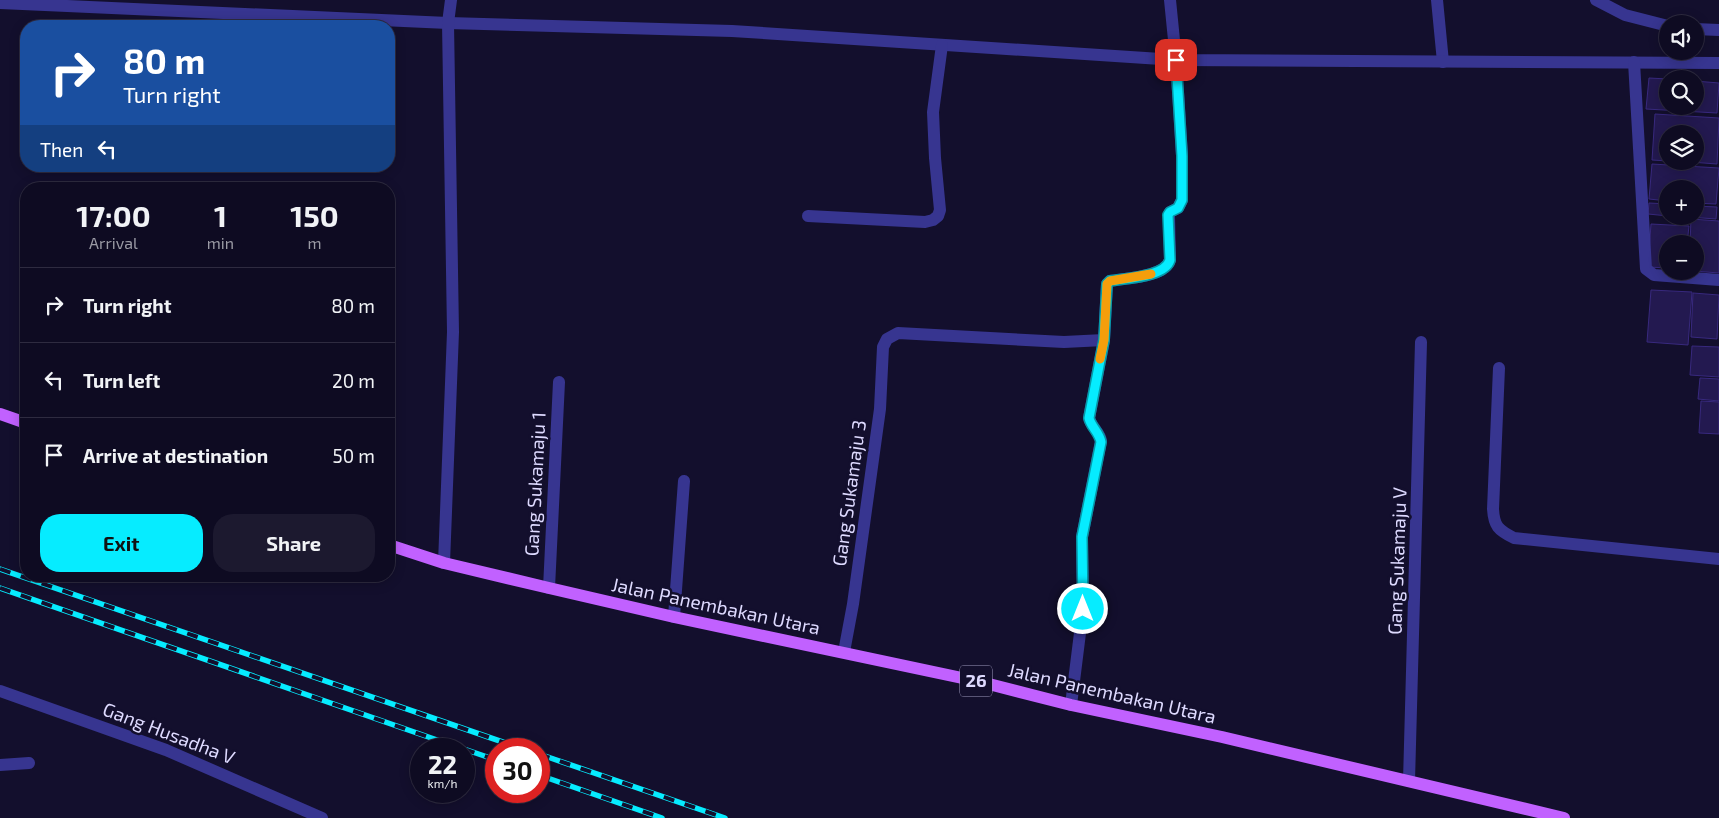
<!DOCTYPE html>
<html lang="en">
<head>
<meta charset="utf-8">
<style>
  body { margin:0; font-family:"Exo 2",sans-serif; background:#1c192f; color:#f1f3f6; height:100vh; display:flex; flex-direction:column; font-size:19px; white-space:nowrap }
  * { box-sizing:border-box; margin:0 }
  p { font-size:16px; color:#9b9ba5 }
  .icon { flex:none; width:28px; height:28px; fill:none; stroke:currentColor; stroke-width:2; stroke-linecap:round; stroke-linejoin:round }
  .map { position:relative; flex:1; overflow:hidden }
  .details { position:absolute; left:20px; top:182px; width:375px; height:400px; display:flex; flex-direction:column; background:#0e0b22; border-radius:20px; box-shadow:0 2px 12px #0003,0 0 0 1px #2e2b40 }
  .details>* { flex:none }
  .hud { position:absolute; left:20px; top:20px; width:375px; height:152px; border-radius:20px; box-shadow:0 2px 12px #0003,0 0 0 1px #2e2b40; background:#1a4fa0; color:#fff; overflow:hidden }
  .tools { position:absolute; left:1659px; top:15px; display:grid; gap:10px }
  .tools a { display:grid; place-items:center; width:45px; height:45px; border-radius:50%; background:#0e0b22; box-shadow:0 2px 12px #0003,0 0 0 1px #2e2b40; font-size:25px }
  .speed { position:absolute; left:410px; top:738px; display:flex; gap:10px; font-size:25px; font-weight:700; text-align:center }
  .speed>* { display:grid; place-content:center; width:65px; height:65px; border-radius:50%; background:#0e0b22; box-shadow:0 2px 12px #0003,0 0 0 1px #2e2b40; line-height:1 }
  .speed small { font-size:12px; font-weight:400 }
  .speed .limit { border:8px solid #d22; background:#fff; color:#111 }
  .pin { position:absolute; display:grid; place-items:center; width:42px; height:42px; color:#fff; margin:-21px; border-radius:10px; box-shadow:0 2px 8px #0006 }
  .me { position:absolute; width:55px; margin:-28px; rotate:0deg; stroke-linejoin:round; filter:drop-shadow(0 0 4px #0008) }
  .turn { display:flex; align-items:center; gap:18px; height:105px; padding:0 20px; font-size:22px }
  .turn .icon { width:65px; height:65px; stroke-width:2.5 }
  .turn b { display:block; font-size:35px; line-height:42px }
  .then { display:flex; align-items:center; height:48px; padding:0 20px; background:#0003; gap:10px; font-size:19px }
  .eta { display:flex; justify-content:space-evenly; align-items:center; height:85px; text-align:center }
  .eta b { font-size:30px; font-weight:700; line-height:35px }
  .button { display:flex; gap:10px; margin-top:auto; padding:10px 20px }
  .button a { flex:1; height:58px; border-radius:20px; background:#06ecff; color:#111; font-size:20px; font-weight:700; line-height:58px; text-align:center }
  .button a+a { background:#1c192f; color:#f1f3f6 }
  ul { padding:0; list-style:none }
  li { display:flex; align-items:center; gap:15px; height:75px; padding:0 20px; border-top:1px solid #2e2b40 }
  li div { flex:1 }
  li b { display:block; font-size:19px }
  li em { font-style:normal }
  .map>svg:first-child { display:block }
  .building { fill:#231950; stroke:#38297e }
  .lines { fill:none; stroke-linecap:round; stroke-linejoin:round }
  .street { stroke:#373590; stroke-width:12 }
  .primary { stroke:#c161ff; stroke-width:12 }
  .rail-casing { stroke:#06ecff; stroke-width:5.5 }
  .rail { stroke:#130f2d; stroke-width:4; stroke-dasharray:11; stroke-linecap:butt }
  .route-casing { stroke:#0499a6; stroke-width:12 }
  .route { stroke:#06ecff; stroke-width:9 }
  .slow { stroke:#f59e0b; stroke-width:9 }
  .labels { text-anchor:middle; stroke-width:5; stroke-linejoin:round; paint-order:stroke }
  .shield { fill:#130f2d; stroke:#a19dc0; stroke-width:1 }
  .shield-label { font-size:18px; font-weight:bold; fill:#dedaff }
  .street-label { font-size:19px; fill:#dedaff; stroke:#130f2d }
</style>
</head>
<body>
<div class="map">
<svg width="1719" height="818" viewBox="0 0 1719 818">
  <rect width="100%" height="100%" fill="#130f2d"/>
  <!-- building -->
  <g class="building">
    <polygon points="1649,78 1668,79 1668,106 1695,106 1695,81 1719,83 1717,113 1646,109"/>
    <polygon points="1655,114 1719,118 1717,164 1677,161 1695,161 1695,134 1668,134 1668,161 1652,160"/>
    <polygon points="1652,164 1719,168 1716,204 1695,203 1695,189 1668,189 1668,201 1649,199"/>
    <polygon points="1649,203 1668,204 1668,216 1648,214"/>
    <polygon points="1695,206 1717,207 1716,219 1676,216 1695,216"/>
    <polygon points="1691,219 1719,221 1719,273 1694,271 1695,271 1695,244 1690,244"/>
    <polygon points="1651,224 1689,226 1687,244 1668,244 1668,268 1648,267"/>
    <polygon points="1651,290 1692,292 1688,345 1647,342"/>
    <polygon points="1693,293 1719,295 1717,339 1691,337"/>
    <polygon points="1692,346 1719,347 1719,377 1690,375"/>
    <polygon points="1700,378 1719,379 1719,401 1698,399"/>
    <polygon points="1701,401 1719,402 1719,434 1699,433"/>
  </g>
  <g class="lines">
    <!-- street -->
    <g class="street">
      <polyline points="1437,0 1443,62"/>
      <polyline points="1596,0 1625,15 1668,26"/>
      <polyline points="0,3 448,23 732,31 1176,60 1719,63"/>
      <polyline points="1695,29 1719,30"/>
      <polyline points="1634,62 1646,269 1654,275 1719,280"/>
      <polyline points="808,216 925,222 933,220 938,216 940,210 935,158 933,112 942,45"/>
      <path d="M1499,368L1493,509C1494,526 1498,530 1514,538L1719,559"/>
      <polyline points="444,563 453,332 448,23 451,0"/>
      <polyline points="549,588 559,382"/>
      <polyline points="674,617 684,481"/>
      <polyline points="844,652 853,604 880,409 883,347 887,339 898,333 1064,342 1104,340"/>
      <polyline points="0,691 166,750 322,818"/>
      <path d="M1071,705L1083,609L1082,537L1101,441C1100,432 1091,427 1089,418L1104,340L1107,284L1110,281C1127,278 1165,277 1170,260L1169,215L1170,212L1178,208L1182,200V156L1176,60L1170,0"/>
      <polyline points="0,765 29,763"/>
      <polyline points="1409,781 1421,342"/>
    </g>
    <!-- primary -->
    <g class="primary">
      <polyline points="0,414 26,423"/>
      <polyline points="389,545 444,563 549,588 674,617 981,682 1071,705 1222,737 1564,818"/>
    </g>
    <!-- rail casing -->
    <g class="rail-casing">
      <g id="rail">
        <polyline points="0,569 523,749"/>
        <polyline points="0,588 463,749"/>
        <polyline points="464,749 496,760"/>
        <polyline points="539,754 725,818"/>
        <polyline points="539,775 662,818"/>
      </g>
    </g>
    <!-- rail -->
    <use href="#rail" class="rail"/>
  </g>
  <g class="lines">
    <!-- route casing -->
    <g class="route-casing">
      <path id="route" d="M1083,609L1082,537L1101,442C1099,432 1091,427 1089,418L1104,340L1107,284L1110,281C1127,278 1165,277 1170,260L1168,215L1170,212L1178,208L1182,200V156L1176,60"/>
    </g>
    <!-- route -->
    <use href="#route" class="route"/>
    <!-- slow -->
    <polyline class="slow" points="1100,359 1104,340 1107,284 1110,281 1151,274"/>
  </g>
  <g class="labels">
    <!-- shield labels -->
    <rect class="shield" x="960" y="665.5" width="32" height="31" rx="4"/>
    <g class="shield-label">
      <text x="976" y="687">26</text>
    </g>
    <!-- street labels -->
    <g class="street-label">
      <text transform="translate(535 484) rotate(-87)" y="7">Gang Sukamaju 1</text>
      <text transform="translate(849 493) rotate(-82)" y="7">Gang Sukamaju 3</text>
      <text transform="translate(1397 561) rotate(-88)" y="7">Gang Sukamaju V</text>
      <text transform="translate(716 606) rotate(12)" y="7">Jalan Panembakan Utara</text>
      <text transform="translate(1112 693) rotate(13)" y="7">Jalan Panembakan Utara</text>
      <text transform="translate(169 733) rotate(21)" y="7">Gang Husadha V</text>
    </g>
  </g>
</svg>
<div class="tools">
<a><svg class="icon" aria-label="sound" viewBox="0 0 24 24"><path d="M4 9h4l5-4v14l-5-4H4zM17 9q2 3 0 6"/></svg></a>
<a><svg class="icon" aria-label="search" viewBox="0 0 24 24"><circle cx="10" cy="10" r="6"/><path d="M15 15l6 6"/></svg></a>
<a><svg class="icon" aria-label="layers" viewBox="0 0 24 24"><path d="M12 4l9 5-9 5-9-5zM3 14l9 5 9-5"/></svg></a>
<a>+</a>
<a>−</a>
</div>
<div class="speed"><div>22<small>km/h</small></div><div class="limit">30</div></div>
<div class="pin" style="left:1176px;top:60px;background:#d93025"><svg class="icon" aria-label="arrive" viewBox="0 0 24 24"><path d="M6 21V4h12l-3 4 3 4H6"/></svg></div>
<svg class="me" style="left:1083px;top:609px" viewBox="-20 -20 40 40"><circle r="17" fill="#06ecff" stroke="#fff" stroke-width="3"/><path d="M0-11L8 9 0 5-8 9z" fill="#fff"/></svg>
<div class="hud">
<div class="turn"><svg class="icon" aria-label="right" viewBox="0 0 24 24"><path d="M7 20v-9h11M14 6l5 5-5 5"/></svg><div><b>80 m</b>Turn right</div></div>
<div class="then">Then<svg class="icon" aria-label="left" viewBox="0 0 24 24"><path d="M17 20v-9H6M10 6l-5 5 5 5"/></svg></div>
</div>
<section class="details">
<div class="eta">
<div><b>17:00</b><p>Arrival</p></div>
<div><b>1</b><p>min</p></div>
<div><b>150</b><p>m</p></div>
</div>
<ul>
<li><svg class="icon" aria-label="right" viewBox="0 0 24 24"><path d="M7 20v-9h11M14 6l5 5-5 5"/></svg><div><b>Turn right</b></div><em>80 m</em></li>
<li><svg class="icon" aria-label="left" viewBox="0 0 24 24"><path d="M17 20v-9H6M10 6l-5 5 5 5"/></svg><div><b>Turn left</b></div><em>20 m</em></li>
<li><svg class="icon" aria-label="arrive" viewBox="0 0 24 24"><path d="M6 21V4h12l-3 4 3 4H6"/></svg><div><b>Arrive at destination</b></div><em>50 m</em></li>
</ul>
<div class="button"><a>Exit</a><a>Share</a></div>
</section>
</div>
</body>
</html>
